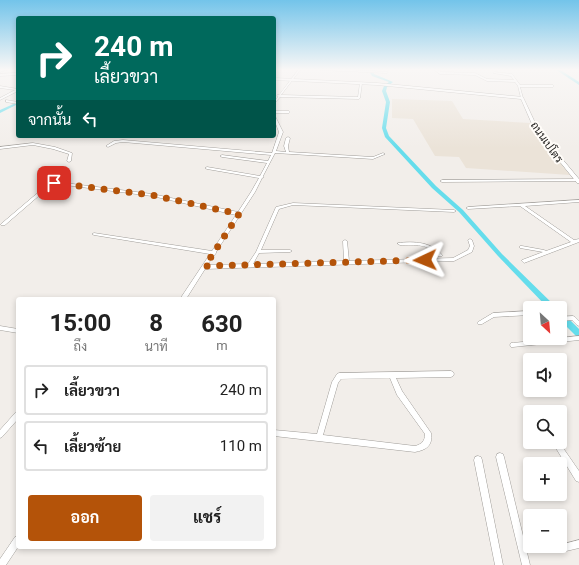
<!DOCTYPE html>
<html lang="th">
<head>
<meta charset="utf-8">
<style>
  body { margin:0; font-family:Roboto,Sarabun,sans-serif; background:#f2f2f2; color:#222; height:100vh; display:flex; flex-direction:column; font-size:15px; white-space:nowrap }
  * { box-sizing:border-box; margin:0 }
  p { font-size:13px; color:#767676 }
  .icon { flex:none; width:22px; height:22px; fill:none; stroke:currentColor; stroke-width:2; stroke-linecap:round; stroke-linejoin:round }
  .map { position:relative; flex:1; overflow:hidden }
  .sheet { position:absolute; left:16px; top:297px; width:260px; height:252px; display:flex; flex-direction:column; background:#fff; border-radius:4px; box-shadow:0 2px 6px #0003 }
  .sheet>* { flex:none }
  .hud { position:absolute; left:16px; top:16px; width:260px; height:122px; border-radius:4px; box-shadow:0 2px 6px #0003; background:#00695c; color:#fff; overflow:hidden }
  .needle { width:26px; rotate:154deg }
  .buttons { position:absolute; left:523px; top:301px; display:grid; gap:8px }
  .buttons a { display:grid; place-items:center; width:44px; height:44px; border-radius:4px; background:#fff; box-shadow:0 2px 6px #0003; font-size:20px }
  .pin { position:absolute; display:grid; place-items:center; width:34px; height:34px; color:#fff; margin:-17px; border-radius:8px; box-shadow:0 2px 6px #0006 }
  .me { position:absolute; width:44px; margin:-22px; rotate:268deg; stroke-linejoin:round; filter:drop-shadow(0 0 3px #0008) }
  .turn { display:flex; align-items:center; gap:14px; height:84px; padding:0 12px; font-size:18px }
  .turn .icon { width:52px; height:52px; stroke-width:2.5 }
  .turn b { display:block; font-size:28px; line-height:34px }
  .then { display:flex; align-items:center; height:38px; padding:0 12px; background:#0003; gap:8px; font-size:15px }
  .eta { display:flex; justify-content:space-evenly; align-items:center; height:68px; text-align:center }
  .eta b { font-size:24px; font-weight:700; line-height:28px }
  .primary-button { display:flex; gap:8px; margin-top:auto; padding:8px 12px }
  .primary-button a { flex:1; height:46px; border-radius:4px; background:#b45309; color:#fff; font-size:16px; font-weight:700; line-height:46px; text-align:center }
  .primary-button a+a { background:#f2f2f2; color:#222 }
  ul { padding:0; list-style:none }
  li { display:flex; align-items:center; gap:12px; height:50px; margin:0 8px 6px; padding:0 4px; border:2px solid #e0e0e0; border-radius:4px }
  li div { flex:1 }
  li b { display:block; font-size:15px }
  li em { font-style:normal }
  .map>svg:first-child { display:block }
  .built { fill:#ebe3d8 }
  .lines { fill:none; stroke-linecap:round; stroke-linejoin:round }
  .canal { fill:#65ddec; fill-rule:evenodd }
  .minor-casing { stroke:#a09d99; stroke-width:1 }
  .tertiary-casing { stroke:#a09d99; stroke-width:1 }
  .minor { fill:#fff; fill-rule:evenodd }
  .tertiary { fill:#fff; fill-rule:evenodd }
  .route { stroke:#b45309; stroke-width:7; stroke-dasharray:0 12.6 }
  .labels { text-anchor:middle; stroke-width:4; stroke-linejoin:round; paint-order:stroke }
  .far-street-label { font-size:11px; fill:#1a1917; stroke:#fffcf8 }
</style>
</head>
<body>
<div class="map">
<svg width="579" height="565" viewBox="0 0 579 565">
  <rect width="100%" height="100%" fill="#f2eeea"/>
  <!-- built -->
  <polygon class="built" points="392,99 452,101 463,119 530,123 539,137 570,175 466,168 459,157 435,156 413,119 392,118"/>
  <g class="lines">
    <!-- canal -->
    <g class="canal">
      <polygon points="372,69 376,69 374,73 374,74 393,82 387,87 386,91 390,102 386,128 389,136 436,186 463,210 502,254 557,308 548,308 498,256 459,212 432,188 385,137 382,128 386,102 382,91 384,86 389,82 372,76 370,73"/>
      <polygon points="555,69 559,69 579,82 579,85"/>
      <polygon points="18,102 18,104 0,113 0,110"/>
      <polygon points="560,312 563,313 579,329 579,337 576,336 560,320"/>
    </g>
    <!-- minor casing -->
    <g class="minor-casing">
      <g id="minor">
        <polygon points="6,69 9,69 0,72 0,70"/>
        <polygon points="274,69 276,69 274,72"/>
        <polygon points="299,69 301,69 281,95 358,97 360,83 361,82 362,83 360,98 359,99 280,97 274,104 274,101 278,97 277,95 279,95"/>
        <polygon points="319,69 334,69 388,72 387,73 320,70"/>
        <polygon points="433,69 435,69 441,72 475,73 487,79 514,80 511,76 493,73 494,72 512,74 520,85 553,85 554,86 553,87 520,87 523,98 522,99 521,98 518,86 515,82 487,81 475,75 440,74"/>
        <polygon points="18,73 18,75 0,76 0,74"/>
        <polygon points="0,86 18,89 18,91 0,100 0,98 15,90 0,88"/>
        <polygon points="6,100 18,102 18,104 6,102"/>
        <polygon points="274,111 289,111 290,112 289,113 274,113"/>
        <polygon points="274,115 275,116 283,132 276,151 286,152 284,146 286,138 288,137 290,138 288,146 289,152 373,157 383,153 385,154 373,159 275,153 263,176 264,177 262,178 255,192 216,252 216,253 207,265 248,264 256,252 276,207 293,203 454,210 456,211 454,212 293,205 279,209 261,250 290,250 292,251 290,252 259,253 253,264 344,261 343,241 345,240 347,241 349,261 453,258 468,250 470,246 468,240 470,239 472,240 474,246 472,252 454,261 205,269 186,299 180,299 210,254 94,235 92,234 94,233 212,251 236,215 152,196 57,184 49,187 5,225 1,225 1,224 47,185 57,182 152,194 238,212 251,192 259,178 207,169 205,168 207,167 260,176 267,163 222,157 220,156 222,155 268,161 271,155 123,142 116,143 108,147 106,146 114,141 123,140 272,153 279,132 274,119"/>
        <polygon points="33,143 55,147 72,153 71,161 69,162 67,161 69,154 53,149 33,145 0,149 0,147"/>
        <polygon points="577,179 578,179 578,181 442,182 440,181 442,180"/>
        <polygon points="579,200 579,202 525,206 574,240 579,239 579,242 524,263 522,261 522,260 543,252 520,248 520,246 522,246 544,250 546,251 571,242 520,206 468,209 466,208 468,207"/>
        <path d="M398,243C414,241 432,242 442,255V256H438C428,243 415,245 400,245L398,244Z"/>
        <polygon points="530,311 530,315 494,317 482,324 478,324 477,323 478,322 493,313"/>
        <polygon points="573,316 575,317 579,321 579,326 577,325 572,320 560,321 560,317"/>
        <polygon points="0,326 18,329 18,333 0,330"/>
        <polygon points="579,336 579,340 513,347 511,347 510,345 511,343 513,343"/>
        <path d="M451,371L453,372L454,374L453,376L451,377L396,378L402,391L431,433C433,446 426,450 415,452L274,436V430L317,434L332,382L337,374L339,373ZM390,378L397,395L425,434C425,441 422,444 415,446L323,435L338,383L341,379Z"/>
        <polygon points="18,411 18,419 2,437 0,438 0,430 16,412"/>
        <polygon points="553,442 559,442 579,471 579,482 576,481 554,445"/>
        <polygon points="500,453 503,454 504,457 530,565 522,565 496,457 497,454"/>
        <polygon points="478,456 481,457 482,460 503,565 495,565 474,460 475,457"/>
        <polygon points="18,536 18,547 6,565 0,565 0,559 15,537"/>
        <polygon points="579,540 579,548 562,552 559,551 558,548 559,546 560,546 560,545"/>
      </g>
    </g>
    <!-- tertiary casing -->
    <g class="tertiary-casing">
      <polygon id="tertiary" points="274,78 377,83 523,97 539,131 579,179 579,183 577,183 535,131 521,99 377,85 274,80"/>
    </g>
    <!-- minor -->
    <use href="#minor" class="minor"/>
    <!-- tertiary -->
    <use href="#tertiary" class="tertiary"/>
  </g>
  <!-- sky -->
  <linearGradient id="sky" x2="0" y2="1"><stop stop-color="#73c4ea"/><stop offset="0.47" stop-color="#f9f7f6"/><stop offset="1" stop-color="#f9f7f6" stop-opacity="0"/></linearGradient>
  <rect width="579" height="148" fill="url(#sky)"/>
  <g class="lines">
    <!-- route -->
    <polyline class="route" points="54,183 152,195 239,214 205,266 425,260"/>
  </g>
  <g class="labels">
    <!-- far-street labels -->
    <g class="far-street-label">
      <text transform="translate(547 142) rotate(55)" y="4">ถนนเปโตร</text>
    </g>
  </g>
</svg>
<div class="buttons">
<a><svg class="needle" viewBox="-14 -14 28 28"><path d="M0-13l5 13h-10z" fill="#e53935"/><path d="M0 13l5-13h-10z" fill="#767676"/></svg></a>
<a><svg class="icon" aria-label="sound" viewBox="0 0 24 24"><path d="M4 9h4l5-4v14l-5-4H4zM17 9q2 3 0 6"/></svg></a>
<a><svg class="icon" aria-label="search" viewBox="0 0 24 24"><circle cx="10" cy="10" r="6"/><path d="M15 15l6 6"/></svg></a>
<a>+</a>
<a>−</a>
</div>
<div class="pin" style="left:54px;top:183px;background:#d93025"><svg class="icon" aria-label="arrive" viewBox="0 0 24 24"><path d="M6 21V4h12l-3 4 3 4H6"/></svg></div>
<svg class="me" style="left:425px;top:260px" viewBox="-20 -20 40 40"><path d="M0-17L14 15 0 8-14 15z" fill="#b45309" stroke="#fff" stroke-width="4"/></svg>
<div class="hud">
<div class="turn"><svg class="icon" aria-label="right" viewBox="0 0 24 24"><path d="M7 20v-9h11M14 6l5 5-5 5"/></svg><div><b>240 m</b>เลี้ยวขวา</div></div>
<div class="then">จากนั้น<svg class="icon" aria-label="left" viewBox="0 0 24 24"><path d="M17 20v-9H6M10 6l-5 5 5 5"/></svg></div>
</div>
<section class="sheet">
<div class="eta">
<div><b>15:00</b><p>ถึง</p></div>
<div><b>8</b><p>นาที</p></div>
<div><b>630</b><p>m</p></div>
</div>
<ul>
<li><svg class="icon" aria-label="right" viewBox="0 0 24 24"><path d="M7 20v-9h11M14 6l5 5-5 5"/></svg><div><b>เลี้ยวขวา</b></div><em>240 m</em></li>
<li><svg class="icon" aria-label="left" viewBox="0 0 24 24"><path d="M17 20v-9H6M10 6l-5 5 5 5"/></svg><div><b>เลี้ยวซ้าย</b></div><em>110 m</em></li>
</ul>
<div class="primary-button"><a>ออก</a><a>แชร์</a></div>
</section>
</div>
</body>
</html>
